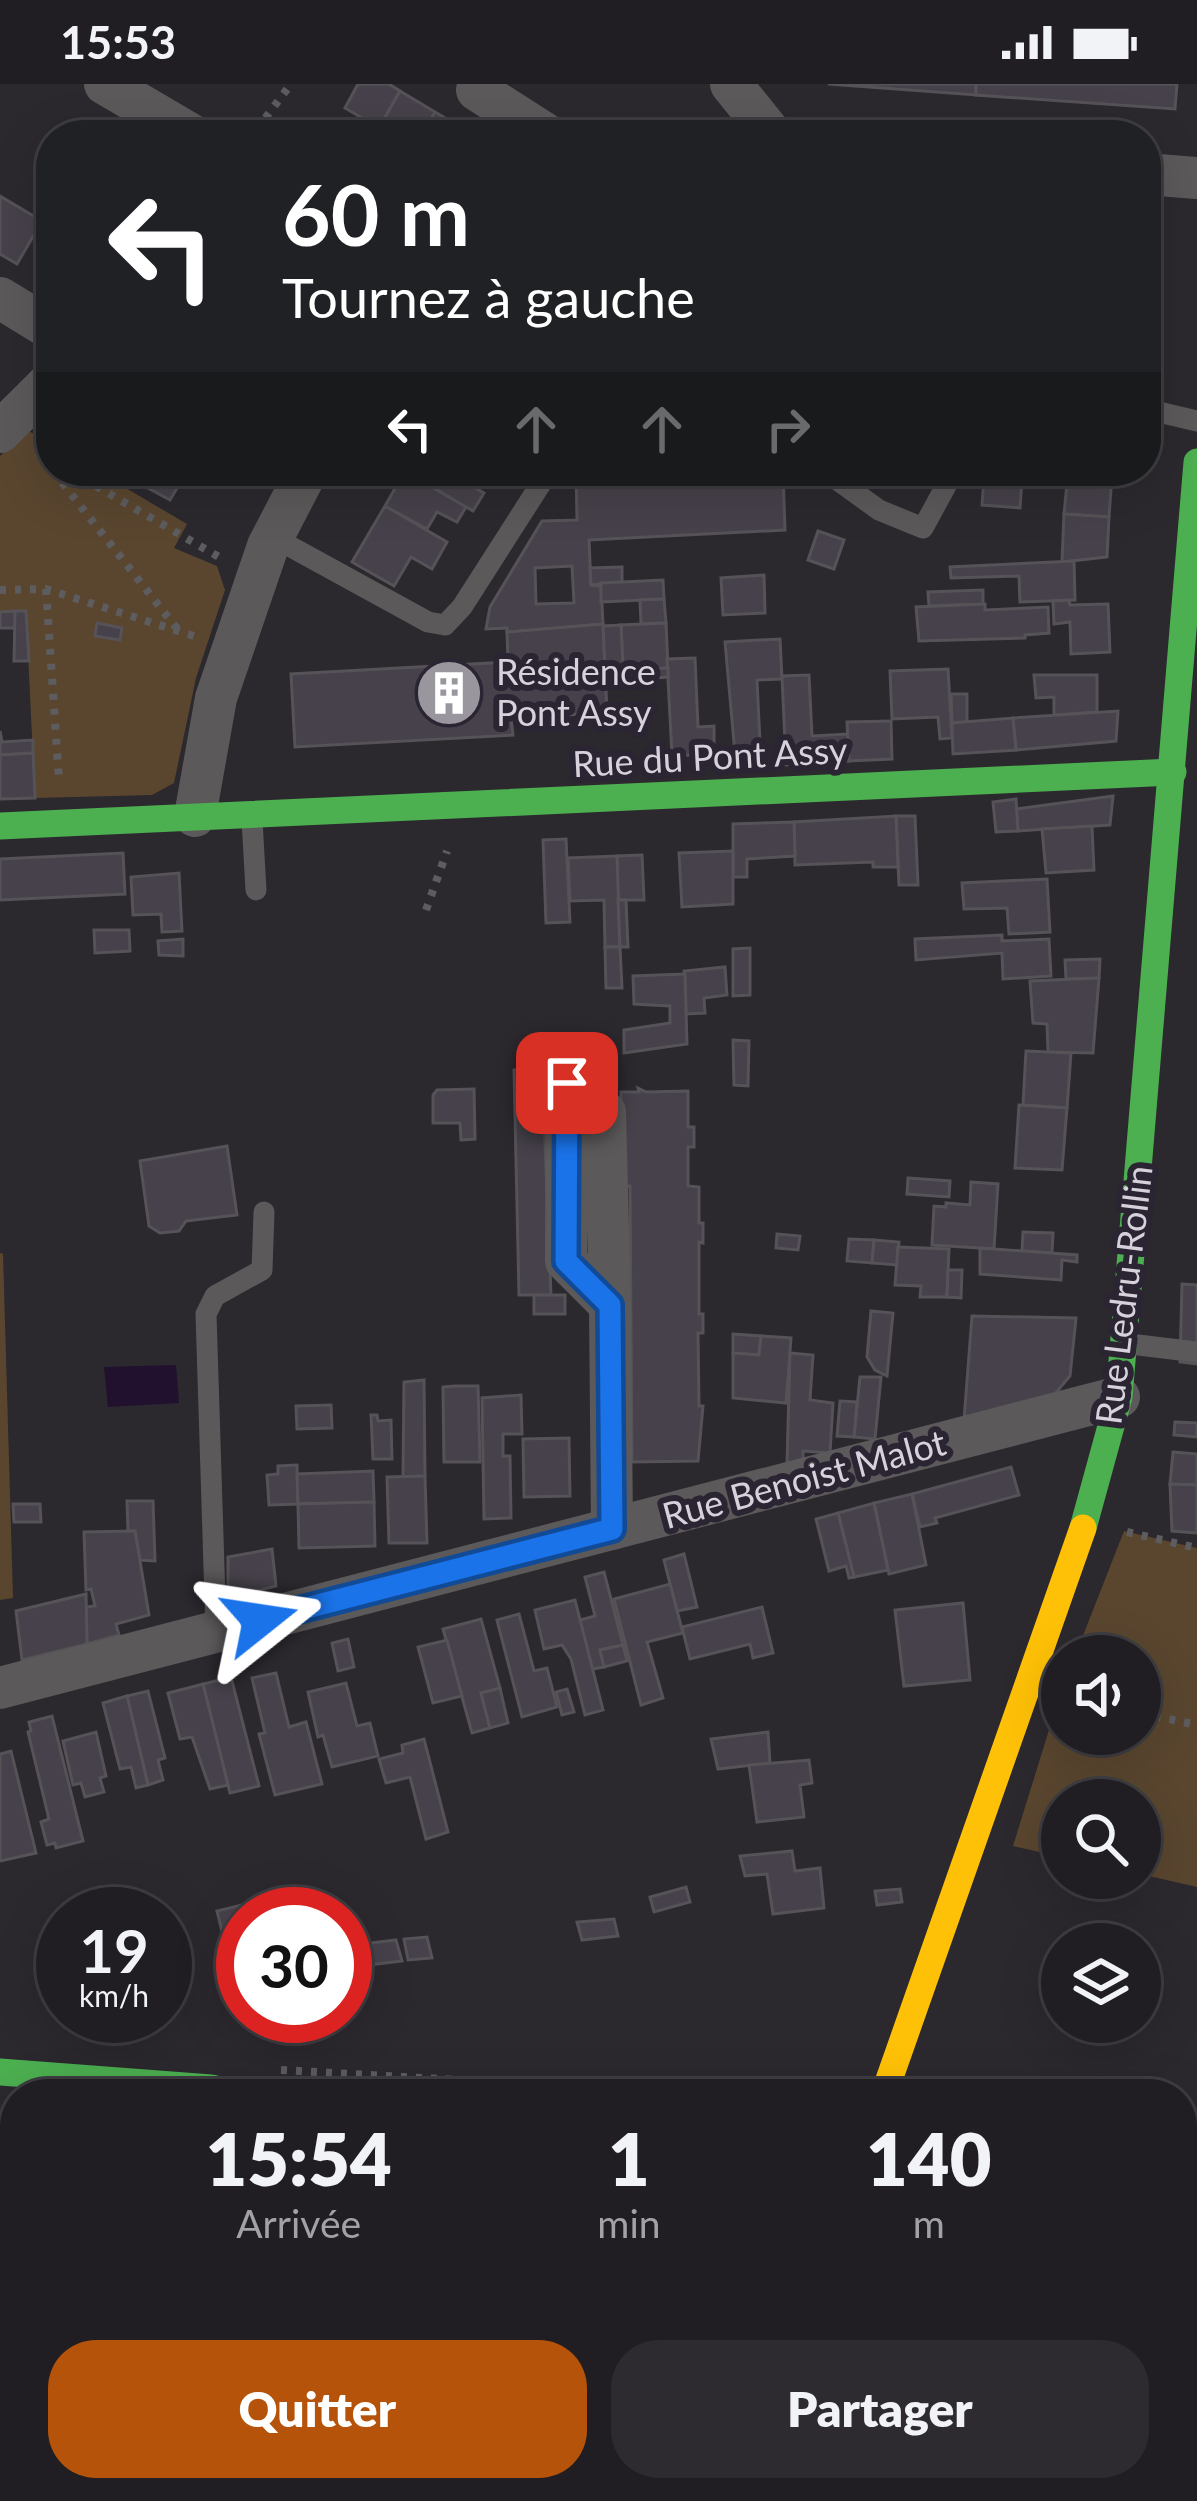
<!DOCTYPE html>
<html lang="fr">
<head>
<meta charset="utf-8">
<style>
  body { margin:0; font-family:Lato,sans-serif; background:#2d2b2f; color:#f1f3f6; height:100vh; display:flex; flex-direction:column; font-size:45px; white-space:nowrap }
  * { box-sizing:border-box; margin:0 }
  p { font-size:39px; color:#a2a2a5 }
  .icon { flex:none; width:66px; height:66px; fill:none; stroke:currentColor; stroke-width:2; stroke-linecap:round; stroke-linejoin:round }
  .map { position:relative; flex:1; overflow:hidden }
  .details { position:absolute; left:0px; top:1995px; width:1197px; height:423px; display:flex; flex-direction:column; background:#201e22; border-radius:48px 48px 0 0; box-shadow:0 12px 48px #0002,0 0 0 3px #3d3c40 }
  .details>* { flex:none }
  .top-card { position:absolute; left:36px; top:36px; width:1125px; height:366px; border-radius:48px; box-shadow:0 12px 48px #0002,0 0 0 3px #3d3c40; background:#202124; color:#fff; overflow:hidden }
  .tools { position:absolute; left:1041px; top:1551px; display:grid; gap:24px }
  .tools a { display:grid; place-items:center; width:120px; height:120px; border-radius:50%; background:#201e22; box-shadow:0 12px 48px #0002,0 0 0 3px #3d3c40; font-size:60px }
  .speed { position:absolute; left:36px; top:1803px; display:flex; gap:24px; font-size:60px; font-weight:700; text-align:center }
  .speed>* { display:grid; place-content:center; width:156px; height:156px; border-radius:50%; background:#201e22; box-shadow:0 12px 48px #0002,0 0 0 3px #3d3c40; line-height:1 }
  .speed small { font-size:30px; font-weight:400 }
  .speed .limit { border:18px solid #d22; background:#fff; color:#111 }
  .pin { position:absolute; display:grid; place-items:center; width:102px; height:102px; color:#fff; margin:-51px; border-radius:24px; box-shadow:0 6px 18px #0006 }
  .me { position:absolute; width:132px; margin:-66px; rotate:75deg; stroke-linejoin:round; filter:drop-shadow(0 0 9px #0008) }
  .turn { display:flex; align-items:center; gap:42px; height:252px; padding:0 48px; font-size:54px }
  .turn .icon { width:156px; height:156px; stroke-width:2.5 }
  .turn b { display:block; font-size:84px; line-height:102px }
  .lanes { display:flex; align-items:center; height:114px; padding:0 48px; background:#0003; justify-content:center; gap:60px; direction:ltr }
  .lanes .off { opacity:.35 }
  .eta { display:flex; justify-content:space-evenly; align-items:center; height:204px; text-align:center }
  .eta b { font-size:72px; font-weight:800; line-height:84px }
  .cta { display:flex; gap:24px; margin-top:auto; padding:24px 48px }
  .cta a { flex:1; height:138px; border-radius:48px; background:#b45309; color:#fff; font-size:48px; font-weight:800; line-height:138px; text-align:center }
  .cta a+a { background:#2d2b2f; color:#f1f3f6 }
  .status { display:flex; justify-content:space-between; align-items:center; height:84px; padding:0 60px; background:#201e22; direction:ltr }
  .status svg { height:33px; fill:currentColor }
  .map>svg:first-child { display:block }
  .green { fill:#5a462f }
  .water { fill:#21112f }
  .building { fill:#46414a; stroke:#555258; stroke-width:3; fill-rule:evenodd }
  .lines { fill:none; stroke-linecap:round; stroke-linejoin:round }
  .path { stroke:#5d5c5e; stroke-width:8; stroke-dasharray:6 9; stroke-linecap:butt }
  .lane { stroke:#5c595a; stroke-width:21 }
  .street { stroke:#5c595a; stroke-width:42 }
  .fast { stroke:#4caf50; stroke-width:27 }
  .slow { stroke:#ffc107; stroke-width:27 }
  .jam { stroke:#c62828; stroke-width:27 }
  .route-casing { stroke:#114b97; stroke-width:30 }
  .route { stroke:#1a73e8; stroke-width:21 }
  .labels { text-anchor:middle; stroke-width:12; stroke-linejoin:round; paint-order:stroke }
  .poi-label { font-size:36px; fill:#d6d2db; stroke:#2b2432; text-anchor:start }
  .street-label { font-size:36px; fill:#d6d2db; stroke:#2b2432 }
</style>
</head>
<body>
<div class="status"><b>15:53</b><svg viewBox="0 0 49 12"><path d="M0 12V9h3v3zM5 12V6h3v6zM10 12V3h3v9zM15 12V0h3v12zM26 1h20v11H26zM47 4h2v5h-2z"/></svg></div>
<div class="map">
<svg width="1197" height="2417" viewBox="0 0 1197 2417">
  <rect width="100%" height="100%" fill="#2b282e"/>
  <!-- green -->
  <g class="green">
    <polygon points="27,346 51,360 51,387 97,387 187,440 174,464 217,482 225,506 196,594 174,699 152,711 35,714 26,528 0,528 0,372"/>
    <polygon points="0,1169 3,1170 13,1514 0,1516"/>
    <polygon points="1124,1447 1197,1464 1197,1803 1140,1790 1140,1716 1062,1716 1062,1773 1013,1762 1062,1604 1062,1650 1140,1650 1140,1572 1075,1572"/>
  </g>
  <!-- water -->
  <polygon class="water" points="176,1281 179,1319 108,1323 104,1283"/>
  <!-- building -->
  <g class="building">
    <polygon points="358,0 389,0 400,7 379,44 345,24"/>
    <polygon points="828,0 976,0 976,11"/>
    <polygon points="976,0 1177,0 1175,25 976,11"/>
    <polygon points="400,7 435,28 422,51 391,51 379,44"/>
    <polygon points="435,28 471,49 470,51 422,51"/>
    <polygon points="0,112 42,137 17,180 0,170"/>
    <polygon points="138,387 187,387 170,416 133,396"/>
    <polygon points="405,387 466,423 457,438 437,428 427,445 385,422"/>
    <polygon points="405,387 461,387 457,393 484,409 473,427"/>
    <path d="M576,387H783L785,446L589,456L591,501L601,502L603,540L507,548V544L486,545L490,523L542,437L577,436ZM572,482L574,519L536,520L535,484Z"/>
    <polygon points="1068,389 1112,392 1109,433 1064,430"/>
    <polygon points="984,394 1022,396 1020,424 982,421"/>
    <polygon points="385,422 447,458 432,485 411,473 394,502 352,478"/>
    <polygon points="1064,430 1109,433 1107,473 1062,478"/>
    <polygon points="818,447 844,456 834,485 808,476"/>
    <polygon points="1074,477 1075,516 1020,518 1019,492 951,494 950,483"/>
    <polygon points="622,483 622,498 591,501 590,484"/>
    <polygon points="764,491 765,529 723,531 721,494"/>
    <polygon points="663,496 664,515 601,518 601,499"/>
    <polygon points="983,506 983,520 929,522 928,508"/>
    <polygon points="664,515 666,539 641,540 640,516"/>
    <polygon points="1069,516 1070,521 1108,520 1110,568 1071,570 1070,538 1054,540 1053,517"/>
    <polygon points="985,520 985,526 1048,523 1049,549 1025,551 1025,554 919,557 916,523"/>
    <polygon points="15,527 16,544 0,544 0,528"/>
    <polygon points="15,527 26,527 29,577 14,577"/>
    <polygon points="97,539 122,544 120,556 95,552"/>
    <polygon points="666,539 668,584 623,587 621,541"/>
    <polygon points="603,540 607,628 511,635 513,651 295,663 291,590 508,578 507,548"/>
    <polygon points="621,541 623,581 605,582 603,542"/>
    <polygon points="780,555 782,595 757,596 761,679 736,681 725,558"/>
    <polygon points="695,574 698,643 714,642 714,670 672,672 667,575"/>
    <polygon points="668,584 668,593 627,596 626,586"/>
    <polygon points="948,585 952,654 940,655 938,633 892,635 890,587"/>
    <polygon points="809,591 812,652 848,650 849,677 786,681 782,592"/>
    <polygon points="1034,591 1097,591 1097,628 1054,631 1054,613 1036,614"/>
    <polygon points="951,610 967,610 967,638 952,639"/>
    <polygon points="1118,627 1116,657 1016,666 1013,634"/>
    <polygon points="1013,634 1016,666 953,670 952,639"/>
    <polygon points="891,637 892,675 849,677 847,638"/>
    <polygon points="0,647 2,658 33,656 33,669 0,671"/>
    <polygon points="33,669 35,714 0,715 0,671"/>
    <polygon points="1113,712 1110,741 1018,747 1016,725"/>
    <polygon points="1016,715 1018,747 996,748 993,718"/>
    <polygon points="896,732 915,732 918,801 899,801"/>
    <polygon points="896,732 898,783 873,783 873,778 795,781 794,738"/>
    <polygon points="794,738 795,772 747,775 747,793 733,793 733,740"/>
    <polygon points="1092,742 1094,786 1046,789 1042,745"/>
    <polygon points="566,755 570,838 546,839 543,756"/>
    <polygon points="733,767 733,820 682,823 679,769"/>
    <polygon points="123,769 125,810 0,816 0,775"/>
    <polygon points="642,771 644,816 618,816 617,772"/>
    <polygon points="617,772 620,863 605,863 604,816 570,817 568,774"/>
    <polygon points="179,789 182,847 162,848 161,830 133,831 131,793"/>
    <polygon points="1047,795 1050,848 1009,850 1007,824 964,825 962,799"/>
    <polygon points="618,816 626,816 628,863 620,863"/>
    <polygon points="94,846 129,846 130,867 95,869"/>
    <polygon points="1002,851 1002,857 1049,855 1051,892 1003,895 1002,869 916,876 915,855"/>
    <polygon points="183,855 183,872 159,871 158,857"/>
    <polygon points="605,863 620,863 622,904 606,904"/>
    <polygon points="750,864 750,911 733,912 733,865"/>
    <polygon points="1100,875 1099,894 1066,895 1065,876"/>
    <polygon points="725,883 727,911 704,914 705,929 686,930 684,887"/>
    <polygon points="685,890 687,960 624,969 624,946 670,939 670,922 634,920 633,892"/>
    <polygon points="1099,894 1093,969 1048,968 1047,940 1033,939 1030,897"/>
    <polygon points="733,956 749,957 748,1002 734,1001"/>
    <polygon points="1026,967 1071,969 1067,1024 1023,1021"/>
    <polygon points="542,982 551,1211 519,1211 514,986"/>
    <polygon points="638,1004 646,1008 688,1007 688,1043 694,1043 694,1063 688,1063 688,1102 699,1103 699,1139 703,1139 703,1159 699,1158 699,1230 703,1230 703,1249 698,1249 699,1322 703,1322 698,1377 632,1378 630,1102 621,1103 621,1008 639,1008"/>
    <polygon points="474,1005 475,1055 461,1056 460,1039 433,1039 433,1011 437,1006"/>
    <polygon points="1019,1021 1067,1024 1062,1086 1015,1084"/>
    <polygon points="227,1062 237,1131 186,1137 179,1147 160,1149 149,1142 140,1077"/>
    <polygon points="908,1094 950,1097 949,1113 907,1110"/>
    <polygon points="971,1098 998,1100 994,1165 932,1161 934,1122 946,1123 946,1119 970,1121"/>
    <polygon points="1023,1148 1053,1149 1052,1169 1022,1167"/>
    <polygon points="777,1150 800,1152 798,1166 776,1164"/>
    <polygon points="849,1155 874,1156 872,1179 847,1177"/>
    <polygon points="874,1156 899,1158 897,1181 872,1179"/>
    <polygon points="898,1163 949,1165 947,1213 920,1213 921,1202 895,1201"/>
    <polygon points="980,1164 1077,1171 1077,1178 1062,1176 1061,1196 980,1190"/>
    <polygon points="948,1186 962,1186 961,1214 947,1213"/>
    <polygon points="1182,1200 1197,1201 1197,1280 1180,1278"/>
    <rect x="534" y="1211" width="31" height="19"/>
    <polygon points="871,1227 893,1229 887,1292 875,1286 867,1273"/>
    <polygon points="972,1232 1076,1234 1070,1292 1054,1311 964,1336"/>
    <polygon points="733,1250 761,1252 759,1271 733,1269"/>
    <polygon points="761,1252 791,1254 786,1319 733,1314 733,1269 759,1271"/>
    <polygon points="790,1269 813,1271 810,1316 833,1319 830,1369 803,1367 803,1376 787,1380"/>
    <polygon points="860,1293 881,1293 875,1355 854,1353"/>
    <polygon points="424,1296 425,1392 403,1393 404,1298"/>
    <polygon points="454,1302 478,1302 480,1378 444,1378 443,1303"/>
    <polygon points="521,1311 522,1350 503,1350 503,1372 510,1372 511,1434 484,1435 482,1314"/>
    <polygon points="840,1317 857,1318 854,1353 837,1352"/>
    <polygon points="331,1321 332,1344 297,1345 296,1322"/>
    <polygon points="371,1331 377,1331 378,1337 391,1336 392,1375 373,1375"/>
    <polygon points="1175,1338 1197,1339 1197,1353 1174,1351"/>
    <polygon points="569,1354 570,1412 524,1413 523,1355"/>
    <polygon points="1173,1368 1197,1370 1197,1401 1170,1400"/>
    <polygon points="297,1381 298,1420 269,1421 267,1391 278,1390 278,1382"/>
    <polygon points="1011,1383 1019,1411 935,1434 937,1439 920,1443 912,1410"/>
    <polygon points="373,1387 374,1418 298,1420 297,1390"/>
    <polygon points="425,1392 427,1459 389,1459 387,1393"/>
    <polygon points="1170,1400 1197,1401 1197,1449 1172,1447"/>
    <polygon points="912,1410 926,1481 889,1490 874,1419"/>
    <polygon points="127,1417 153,1417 155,1477 140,1476 135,1447 128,1447"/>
    <polygon points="374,1418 375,1462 299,1464 298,1420"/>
    <polygon points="874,1419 888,1486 854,1493 838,1429"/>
    <polygon points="13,1420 40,1420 41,1438 14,1438"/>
    <polygon points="838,1429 854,1493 849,1494 846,1482 829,1487 816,1435"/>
    <polygon points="135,1447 149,1531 116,1540 119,1551 87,1560 86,1523 95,1522 91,1505 86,1506 84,1448"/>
    <polygon points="272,1465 276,1502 228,1514 228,1473"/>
    <polygon points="684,1470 697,1523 677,1527 664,1476"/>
    <polygon points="604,1488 623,1561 600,1566 604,1583 592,1585 580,1536 595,1532 585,1493"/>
    <polygon points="670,1500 683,1549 647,1558 663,1614 641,1621 614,1515"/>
    <polygon points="86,1510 87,1560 22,1576 16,1527"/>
    <polygon points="575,1516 603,1626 585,1631 571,1575 562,1561 544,1565 535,1526"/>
    <polygon points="963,1519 970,1596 904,1602 895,1526"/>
    <polygon points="762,1523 773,1569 753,1574 750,1560 690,1575 682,1543"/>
    <polygon points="519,1530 534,1587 547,1584 557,1623 522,1633 497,1536"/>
    <polygon points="481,1535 500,1604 481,1609 490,1644 472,1649 443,1545"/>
    <polygon points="348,1555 354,1583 338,1587 332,1559"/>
    <polygon points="447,1556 462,1612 433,1619 418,1563"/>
    <polygon points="623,1561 627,1577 604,1583 600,1566"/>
    <polygon points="276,1589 289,1643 306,1638 322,1700 275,1711 259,1650 265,1649 252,1594"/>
    <polygon points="231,1593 259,1702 230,1709 203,1600"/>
    <polygon points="346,1599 357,1642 370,1639 378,1672 332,1683 323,1651 318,1653 308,1608"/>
    <polygon points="203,1600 228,1701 210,1705 192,1653 180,1655 168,1609"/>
    <polygon points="500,1604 508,1639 490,1644 481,1609"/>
    <polygon points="567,1605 574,1628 562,1631 556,1608"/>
    <polygon points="148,1607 165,1674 158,1676 163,1696 148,1701 127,1612"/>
    <polygon points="127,1612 148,1701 136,1704 131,1683 120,1685 103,1619"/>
    <polygon points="52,1632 83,1757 56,1764 55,1759 47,1761 41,1738 49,1735 28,1648 31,1647 29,1638"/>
    <polygon points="96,1648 106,1692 100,1694 104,1708 85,1713 81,1699 73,1701 63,1657"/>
    <polygon points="768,1648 770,1679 718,1685 711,1655"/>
    <polygon points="424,1655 448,1748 426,1755 410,1693 386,1699 379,1675 403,1669 402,1661"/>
    <polygon points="11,1667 36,1769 0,1777 0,1670"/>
    <polygon points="809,1676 812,1699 800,1701 804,1733 757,1738 749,1681"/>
    <polygon points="792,1767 795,1787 820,1784 824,1824 773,1830 767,1790 745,1792 740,1772"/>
    <polygon points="686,1803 690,1818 654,1828 650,1813"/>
    <polygon points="900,1805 902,1818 877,1821 875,1807"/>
    <polygon points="258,1817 261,1830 243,1830 243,1895 234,1896 217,1827"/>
    <polygon points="614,1835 618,1852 582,1856 577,1838"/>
    <polygon points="427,1853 432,1874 408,1876 404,1855"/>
    <polygon points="396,1856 402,1877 368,1881 362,1860"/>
  </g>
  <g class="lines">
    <!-- path -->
    <g class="path">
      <polyline points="228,51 254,49 291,0"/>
      <polyline points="38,368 51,384"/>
      <polyline points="53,387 178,546"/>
      <polyline points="70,387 224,476"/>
      <polyline points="46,505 59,696"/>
      <polyline points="0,506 46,505 197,553"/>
      <polyline points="426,826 447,767"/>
      <polyline points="1127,1448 1197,1464"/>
      <polyline points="1140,1629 1197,1641"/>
      <polyline points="281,1986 705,2010"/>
      <polyline points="1182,2262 1197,2257"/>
    </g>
    <!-- lane -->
    <g class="lane">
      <polyline points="1146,325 1197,337"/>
      <polyline points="825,387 879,426 923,444 954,387"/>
      <polyline points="273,453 428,538 445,541 462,523 549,387"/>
      <polyline points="252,736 256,806"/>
      <polyline points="1130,1260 1197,1268"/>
      <polyline points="216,1547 206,1230 215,1212 262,1186 264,1128"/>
      <polyline points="252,2417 273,2403"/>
    </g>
    <!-- street -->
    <g class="street">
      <polyline points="105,0 192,51"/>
      <polyline points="482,0 477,6 547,51"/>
      <polyline points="731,0 772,51"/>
      <polyline points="1146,90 1197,94"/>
      <polyline points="0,214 51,245"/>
      <polyline points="0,348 51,297"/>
      <polyline points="195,732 216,614 268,462 307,387"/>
      <polyline points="567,999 566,1177 610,1221 612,1445"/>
      <polyline points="605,1028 610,1221"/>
      <polyline points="0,1604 1119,1313"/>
      <polyline points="744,2417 749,2403"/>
    </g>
    <!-- fast -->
    <g class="fast">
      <polyline points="0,742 1173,688"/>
      <polyline points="1083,1444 1119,1313 1197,378"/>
      <polyline points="0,1988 211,2004 236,2010"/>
      <polyline points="1182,2071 1197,2067"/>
    </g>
    <!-- slow -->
    <g class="slow">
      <polyline points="884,2010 1083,1444"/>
      <polyline points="0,2086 15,2087"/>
      <polyline points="1182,2138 1197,2117"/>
    </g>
    <!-- jam -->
    <polyline class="jam" points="1167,2403 1173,2417"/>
  </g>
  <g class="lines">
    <!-- route casing -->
    <g class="route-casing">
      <polyline id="route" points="260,1536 612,1445 610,1221 566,1177 567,999"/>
    </g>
    <!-- route -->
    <use href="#route" class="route"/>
  </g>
  <!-- icons -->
  <defs>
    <g id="building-disc" transform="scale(3.45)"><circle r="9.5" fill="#9a969e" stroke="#2b2432"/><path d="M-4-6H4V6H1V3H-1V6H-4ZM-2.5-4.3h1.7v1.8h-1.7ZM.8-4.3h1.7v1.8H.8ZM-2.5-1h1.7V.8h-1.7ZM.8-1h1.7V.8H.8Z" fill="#fff"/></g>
  </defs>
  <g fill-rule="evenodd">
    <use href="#building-disc" x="449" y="609"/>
  </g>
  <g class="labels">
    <!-- poi labels -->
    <g class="poi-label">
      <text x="496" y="601">Résidence<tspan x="496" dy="41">Pont Assy</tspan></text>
    </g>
    <!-- street labels -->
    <g class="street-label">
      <text transform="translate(710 673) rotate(-3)" y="13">Rue du Pont Assy</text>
      <text transform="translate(1124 1211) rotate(-83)" y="13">Rue Ledru-Rollin</text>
      <text transform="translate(804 1395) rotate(-15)" y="13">Rue Benoist Malot</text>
    </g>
  </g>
</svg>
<div class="tools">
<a><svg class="icon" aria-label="sound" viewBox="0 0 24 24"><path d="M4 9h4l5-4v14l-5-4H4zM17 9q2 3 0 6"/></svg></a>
<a><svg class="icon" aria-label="search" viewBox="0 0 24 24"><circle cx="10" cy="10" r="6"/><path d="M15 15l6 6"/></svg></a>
<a><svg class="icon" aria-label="layers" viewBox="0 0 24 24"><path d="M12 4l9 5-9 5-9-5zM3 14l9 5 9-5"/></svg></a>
</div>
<div class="speed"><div>19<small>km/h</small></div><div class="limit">30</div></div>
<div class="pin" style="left:567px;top:999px;background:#d93025"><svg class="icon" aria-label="arrive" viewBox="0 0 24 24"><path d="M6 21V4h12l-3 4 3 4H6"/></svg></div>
<svg class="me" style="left:260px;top:1536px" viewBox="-20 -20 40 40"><path d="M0-17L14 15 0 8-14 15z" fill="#1a73e8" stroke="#fff" stroke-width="4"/></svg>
<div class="top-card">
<div class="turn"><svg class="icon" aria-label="left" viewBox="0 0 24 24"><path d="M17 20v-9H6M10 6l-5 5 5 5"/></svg><div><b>60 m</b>Tournez à gauche</div></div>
<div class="lanes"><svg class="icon" aria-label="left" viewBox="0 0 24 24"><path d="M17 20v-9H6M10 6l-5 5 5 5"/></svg><svg class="icon off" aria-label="ahead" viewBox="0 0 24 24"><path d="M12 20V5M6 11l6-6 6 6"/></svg><svg class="icon off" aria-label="ahead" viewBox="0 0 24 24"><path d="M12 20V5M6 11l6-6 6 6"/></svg><svg class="icon off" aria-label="right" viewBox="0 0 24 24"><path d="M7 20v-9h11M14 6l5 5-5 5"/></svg></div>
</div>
<section class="details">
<div class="eta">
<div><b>15:54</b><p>Arrivée</p></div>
<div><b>1</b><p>min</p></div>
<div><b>140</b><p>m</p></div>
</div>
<div class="cta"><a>Quitter</a><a>Partager</a></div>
</section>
</div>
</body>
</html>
